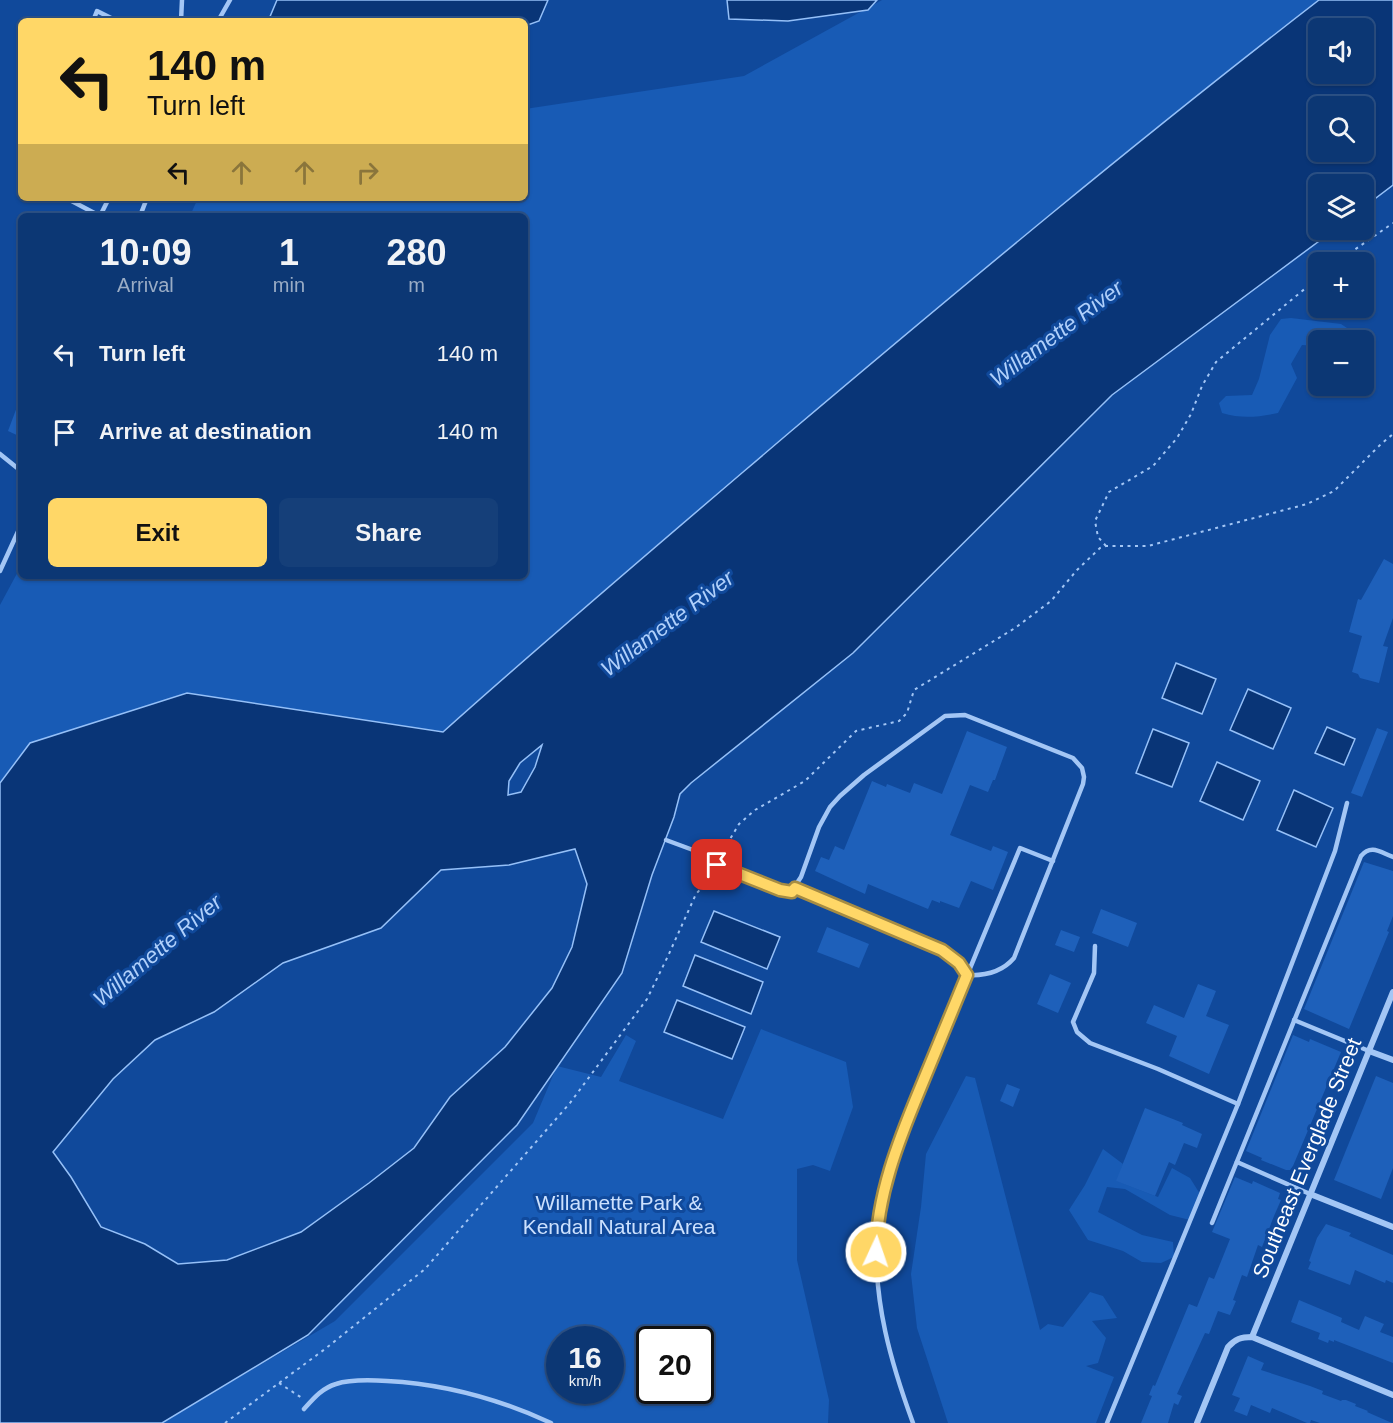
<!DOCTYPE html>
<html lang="en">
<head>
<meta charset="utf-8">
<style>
  body { margin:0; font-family:Helvetica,sans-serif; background:#153f79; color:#f1f3f6; height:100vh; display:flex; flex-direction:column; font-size:22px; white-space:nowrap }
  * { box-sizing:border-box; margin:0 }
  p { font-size:20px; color:#9aacc5 }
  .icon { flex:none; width:33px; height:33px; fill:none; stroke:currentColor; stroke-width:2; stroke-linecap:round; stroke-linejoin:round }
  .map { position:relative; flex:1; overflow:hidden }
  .side { position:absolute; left:18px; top:213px; width:510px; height:366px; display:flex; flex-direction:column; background:#0c3774; border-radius:9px; box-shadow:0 2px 4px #0004,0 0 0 2px #2c5186 }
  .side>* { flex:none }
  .top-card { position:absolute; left:18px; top:18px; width:510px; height:183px; border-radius:9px; box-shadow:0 2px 4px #0004,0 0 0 2px #2c5186; background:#ffd767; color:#111; overflow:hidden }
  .tools { position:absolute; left:1308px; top:18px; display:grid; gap:12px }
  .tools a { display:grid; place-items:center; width:66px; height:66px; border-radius:9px; background:#0c3774; box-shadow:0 2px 4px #0004,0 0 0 2px #2c5186; font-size:30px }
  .speed { position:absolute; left:546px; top:1326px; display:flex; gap:12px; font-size:30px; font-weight:700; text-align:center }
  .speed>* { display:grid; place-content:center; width:78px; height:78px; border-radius:50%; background:#0c3774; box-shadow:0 2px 4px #0004,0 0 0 2px #2c5186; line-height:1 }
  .speed small { font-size:15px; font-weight:400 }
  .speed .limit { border:3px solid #111; border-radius:9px; background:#fff; color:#111 }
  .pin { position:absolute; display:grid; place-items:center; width:51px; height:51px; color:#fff; margin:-26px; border-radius:12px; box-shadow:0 3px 9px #0006 }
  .me { position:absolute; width:66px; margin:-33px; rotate:3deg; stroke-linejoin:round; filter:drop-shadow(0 0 4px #0008) }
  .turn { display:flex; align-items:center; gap:21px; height:126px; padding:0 30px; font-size:27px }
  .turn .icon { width:78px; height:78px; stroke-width:2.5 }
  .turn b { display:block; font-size:42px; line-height:51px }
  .lanes { display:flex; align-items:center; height:57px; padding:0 30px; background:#0003; justify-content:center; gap:30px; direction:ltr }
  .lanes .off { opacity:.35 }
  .eta { display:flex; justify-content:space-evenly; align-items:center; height:102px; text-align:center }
  .eta b { font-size:36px; font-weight:700; line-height:42px }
  .button { display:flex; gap:12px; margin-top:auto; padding:12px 30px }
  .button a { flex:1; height:69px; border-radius:9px; background:#ffd767; color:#111; font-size:24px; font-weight:700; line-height:69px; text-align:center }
  .button a+a { background:#153f79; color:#f1f3f6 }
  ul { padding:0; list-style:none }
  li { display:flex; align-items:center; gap:18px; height:78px; padding:0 30px }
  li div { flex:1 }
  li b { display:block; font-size:22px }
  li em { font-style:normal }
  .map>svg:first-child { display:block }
  .green { fill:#185bb5; fill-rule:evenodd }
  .water { fill:#093577; stroke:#95c0f8; stroke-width:1.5; fill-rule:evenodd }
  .building { fill:#1e60ba }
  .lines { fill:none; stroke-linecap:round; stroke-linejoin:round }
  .path { stroke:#a3c6f5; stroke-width:2; stroke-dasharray:3 4.5; stroke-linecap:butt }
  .service { stroke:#a3c6f5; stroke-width:4.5 }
  .minor { stroke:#a3c6f5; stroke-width:6 }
  .route-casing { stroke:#a68c43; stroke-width:15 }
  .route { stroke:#ffd767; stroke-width:10 }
  .labels { text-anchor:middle; stroke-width:6; stroke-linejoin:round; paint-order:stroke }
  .street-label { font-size:21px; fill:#fff; stroke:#10499b }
  .park-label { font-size:21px; fill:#cce1fe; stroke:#10499b }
  .water-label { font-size:22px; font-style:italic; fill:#b0d0fb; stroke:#10499b }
</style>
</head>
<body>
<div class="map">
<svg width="1393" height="1423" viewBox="0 0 1393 1423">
  <rect width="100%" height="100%" fill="#10499b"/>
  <!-- green -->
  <g class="green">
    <path d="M882,0H1319C1139,139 964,285 790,432C674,531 557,630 443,732L187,693L30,743L0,783V605L21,566V576H525V216H190L198,198H525V109L744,76Z"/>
    <path d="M1291,318L1341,324L1356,334L1355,340H1318V346L1302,345L1291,364L1297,378L1278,413C1258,417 1242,419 1222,413L1219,403L1226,396L1252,395L1259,379L1270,335L1281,319Z"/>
    <path d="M761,1029L846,1062L853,1107L830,1171L813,1165L797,1169V1260L829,1400L828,1423H161L335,1321L533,1123L557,1066L601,1077L626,1035L636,1041L619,1081L723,1119ZM560,1340H610V1390H560ZM650,1340H700V1390H650Z"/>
    <polygon points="966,1076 975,1078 1040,1330 1048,1324 1063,1327 1090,1292 1103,1296 1117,1318 1092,1321 1106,1338 1098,1363 1086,1366 1114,1377 1096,1423 948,1423 917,1328 911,1274 921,1207 926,1154"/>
    <polygon points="1103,1149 1123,1164 1117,1181 1158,1197 1172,1168 1190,1178 1200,1194 1190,1220 1170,1215 1125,1189 1107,1187 1098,1212 1142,1235 1173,1242 1174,1257 1161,1263 1142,1262 1123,1251 1088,1240 1069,1210 1085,1185"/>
  </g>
  <!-- water -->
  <g class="water">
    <polygon points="277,0 548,0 539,21 525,26 525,21 270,21 269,19"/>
    <polygon points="727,0 877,0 868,10 788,21 729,19"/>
    <path d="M1319,0H1393V185L1364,207V184H1318V230H1334L1112,395L853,653L691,783L680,794L674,817L652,875L622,973L517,1125L308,1335L162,1423H0V783L30,743L187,693L443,732C557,630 674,531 790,432C964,285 1139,139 1319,0ZM1318,28H1364V74H1318ZM1318,106H1364V152H1318ZM542,745L535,767L521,792L508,795L509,781L520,763ZM575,849L587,884L572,947L552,988L505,1047L450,1097L414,1148L369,1183L301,1232L227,1260L178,1264L145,1244L101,1227L71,1177L53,1152L113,1079L155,1040L214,1012L283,963L381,928L441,870L509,865Z"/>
    <polygon points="1176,663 1216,679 1202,714 1162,698"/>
    <polygon points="1248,689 1291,708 1273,749 1230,730"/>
    <polygon points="1327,727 1355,739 1344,765 1315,753"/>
    <polygon points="1153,729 1189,743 1172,787 1136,773"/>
    <polygon points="1217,762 1260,781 1243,820 1200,801"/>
    <polygon points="1294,790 1333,808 1316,847 1277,830"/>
    <polygon points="714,911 780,937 767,969 701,942"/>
    <polygon points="695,955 763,982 751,1014 683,986"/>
    <polygon points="677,1000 745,1027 732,1059 664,1032"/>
  </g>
  <!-- building -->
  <g class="building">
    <polygon points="20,399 21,399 21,437 8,431"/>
    <polygon points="1384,559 1393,564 1393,618 1383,646 1388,647 1379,683 1360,678 1358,674 1352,672 1362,636 1349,632 1358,599 1361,600"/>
    <polygon points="1377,728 1388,732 1362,797 1351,793"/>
    <polygon points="967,731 1007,747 995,780 993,780 988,792 970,785 950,835 991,851 993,846 1008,852 993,890 971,881 959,908 940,901 940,903 932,900 928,909 868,884 865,894 815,871 821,857 829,860 835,846 844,850 872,781 886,787 887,784 910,793 914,783 942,794"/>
    <polygon points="1364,862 1393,871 1393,916 1387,931 1389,932 1349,1029 1304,1009"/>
    <polygon points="1101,909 1137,923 1128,947 1092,933"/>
    <polygon points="827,927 869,944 859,968 817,952"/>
    <polygon points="1061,930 1080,937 1074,952 1055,945"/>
    <polygon points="1050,974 1071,983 1058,1013 1037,1004"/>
    <polygon points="1198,984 1216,991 1206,1016 1229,1025 1209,1074 1169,1056 1177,1036 1146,1023 1154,1005 1184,1018"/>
    <polygon points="1293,1035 1309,1042 1310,1039 1341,1052 1293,1166 1290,1170 1286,1170 1261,1160 1262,1158 1246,1151"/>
    <polygon points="1376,1076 1393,1083 1393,1168 1381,1199 1334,1180"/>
    <polygon points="1007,1084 1020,1089 1013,1107 1000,1101"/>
    <polygon points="1145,1108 1183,1123 1182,1125 1202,1134 1197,1148 1184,1143 1175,1165 1169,1162 1155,1196 1116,1181"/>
    <polygon points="1235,1177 1252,1184 1253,1181 1280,1193 1278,1199 1281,1200 1274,1216 1262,1247 1258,1245 1247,1277 1242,1275 1233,1300 1236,1301 1230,1315 1218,1311 1209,1334 1205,1333 1177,1394 1182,1396 1178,1405 1174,1403 1168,1423 1141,1423 1152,1396 1149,1395 1153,1385 1155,1386 1189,1304 1197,1307 1209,1277 1214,1279 1230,1239 1212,1232"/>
    <polygon points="1326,1224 1351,1233 1349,1236 1393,1255 1393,1283 1386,1280 1385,1283 1355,1270 1350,1285 1308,1269 1311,1262 1309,1261 1317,1238"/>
    <polygon points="1299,1300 1342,1318 1341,1322 1359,1330 1365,1316 1384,1324 1380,1332 1393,1337 1393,1363 1334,1340 1334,1342 1329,1340 1328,1343 1318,1339 1320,1333 1291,1322"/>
    <polygon points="1248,1356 1264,1363 1261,1370 1310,1386 1323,1391 1322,1394 1341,1401 1342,1400 1346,1400 1356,1404 1355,1406 1368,1411 1367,1412 1392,1423 1320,1423 1311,1420 1310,1423 1307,1423 1272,1408 1270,1413 1251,1405 1247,1416 1234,1411 1240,1398 1232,1395"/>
  </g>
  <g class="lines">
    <!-- path -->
    <g class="path">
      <polyline points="1337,262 1393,223"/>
      <polyline points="1106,546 1098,537 1095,521 1109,492 1153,466 1177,438 1191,414 1202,386 1216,362 1318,278"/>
      <polyline points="723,851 739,824 755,810 805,781 856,731 899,721 907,713 914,690 1015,628 1051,601 1077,570 1100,548 1106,546 1148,546 1307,504 1334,491 1381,444 1393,434"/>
      <polyline points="279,1383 302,1398"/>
      <polyline points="225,1423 325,1349 425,1269 570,1103 647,999 668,956 696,894 707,882 713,872"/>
    </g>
    <!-- service -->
    <g class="service">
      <polyline points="93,21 97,11 117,21"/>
      <polyline points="181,21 182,0"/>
      <polyline points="218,21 230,0"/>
      <polyline points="66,198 100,216"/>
      <polyline points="100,216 109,198"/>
      <polyline points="140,216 147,198"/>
      <polyline points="0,454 21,471"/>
      <polyline points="0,571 21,525"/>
      <polyline points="666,840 720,860"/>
      <path d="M717,865L780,890L791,892L801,877L819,827L830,807L840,796L864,775L945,716L965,715L1073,758L1082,768L1084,777L1083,784L1014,958C1002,972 985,976 967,975"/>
      <polyline points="795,889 942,950 959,963 967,975"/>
      <polyline points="1095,946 1094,973 1073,1022 1077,1032 1090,1043 1158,1069 1238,1104"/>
      <polyline points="1294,1020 1369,1051"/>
      <polyline points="1237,1162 1310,1194"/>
      <path d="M1212,1223L1361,856C1371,844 1380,852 1393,857"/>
      <path d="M304,1409C313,1399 322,1388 336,1384C351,1379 371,1380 387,1381C444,1384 499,1399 551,1423"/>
      <path d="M913,1423C891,1363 873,1301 877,1236C880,1177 907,1121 929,1067C959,993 990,921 1020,848L1053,861"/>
      <polyline points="1107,1423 1238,1104 1335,851 1347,803"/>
    </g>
    <!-- minor -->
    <g class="minor">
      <polyline points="1369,1051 1393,1060"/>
      <polyline points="1310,1194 1393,1227"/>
      <polyline points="1252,1337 1393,992"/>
      <path d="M1197,1423L1228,1347C1235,1339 1241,1337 1252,1337L1393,1395"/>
    </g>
  </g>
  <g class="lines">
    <!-- route casing -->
    <g class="route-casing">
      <path id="route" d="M717,865L780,890L792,892L795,888L942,950L959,963L967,975C951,1013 936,1051 920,1089C898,1142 877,1195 876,1252"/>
    </g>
    <!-- route -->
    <use href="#route" class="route"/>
  </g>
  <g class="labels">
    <!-- street labels -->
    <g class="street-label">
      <text transform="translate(1307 1158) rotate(-68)" y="7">Southeast Everglade Street</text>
    </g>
    <!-- park labels -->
    <g class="park-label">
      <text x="619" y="1210">Willamette Park &amp;<tspan x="619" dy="24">Kendall Natural Area</tspan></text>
    </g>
    <!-- water labels -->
    <g class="water-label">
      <text transform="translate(1056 333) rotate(-37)" y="8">Willamette River</text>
      <text transform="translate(667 623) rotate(-37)" y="8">Willamette River</text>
      <text transform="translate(157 950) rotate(-40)" y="8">Willamette River</text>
    </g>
  </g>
</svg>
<div class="tools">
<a><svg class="icon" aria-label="sound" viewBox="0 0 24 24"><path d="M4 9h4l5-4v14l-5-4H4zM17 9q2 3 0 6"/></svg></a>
<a><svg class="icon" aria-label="search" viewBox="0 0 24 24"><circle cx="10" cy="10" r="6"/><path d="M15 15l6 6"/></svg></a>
<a><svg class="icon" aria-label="layers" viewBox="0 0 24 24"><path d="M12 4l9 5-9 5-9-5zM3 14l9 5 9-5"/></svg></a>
<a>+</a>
<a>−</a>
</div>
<div class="speed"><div>16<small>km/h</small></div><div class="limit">20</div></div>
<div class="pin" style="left:717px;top:865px;background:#d93025"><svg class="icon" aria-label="arrive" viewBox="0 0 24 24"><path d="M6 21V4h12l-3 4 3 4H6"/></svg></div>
<svg class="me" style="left:876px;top:1252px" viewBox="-20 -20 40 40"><circle r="17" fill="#ffd767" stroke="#fff" stroke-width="3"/><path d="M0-11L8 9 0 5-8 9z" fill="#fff"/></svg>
<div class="top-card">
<div class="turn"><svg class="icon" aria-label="left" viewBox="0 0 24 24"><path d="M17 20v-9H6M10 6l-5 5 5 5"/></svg><div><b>140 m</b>Turn left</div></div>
<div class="lanes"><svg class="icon" aria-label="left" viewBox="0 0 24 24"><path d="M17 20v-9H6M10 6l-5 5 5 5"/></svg><svg class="icon off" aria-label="ahead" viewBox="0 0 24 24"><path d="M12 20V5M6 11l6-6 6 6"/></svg><svg class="icon off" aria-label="ahead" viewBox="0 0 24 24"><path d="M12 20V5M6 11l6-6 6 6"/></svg><svg class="icon off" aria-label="right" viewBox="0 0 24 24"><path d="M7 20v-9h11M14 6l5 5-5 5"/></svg></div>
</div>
<section class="side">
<div class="eta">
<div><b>10:09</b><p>Arrival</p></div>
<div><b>1</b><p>min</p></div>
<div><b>280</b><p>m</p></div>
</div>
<ul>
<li><svg class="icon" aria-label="left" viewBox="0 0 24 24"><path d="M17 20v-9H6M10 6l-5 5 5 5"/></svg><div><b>Turn left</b></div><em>140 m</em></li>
<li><svg class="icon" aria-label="arrive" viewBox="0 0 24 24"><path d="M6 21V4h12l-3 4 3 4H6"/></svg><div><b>Arrive at destination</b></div><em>140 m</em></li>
</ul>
<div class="button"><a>Exit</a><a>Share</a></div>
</section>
</div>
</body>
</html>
